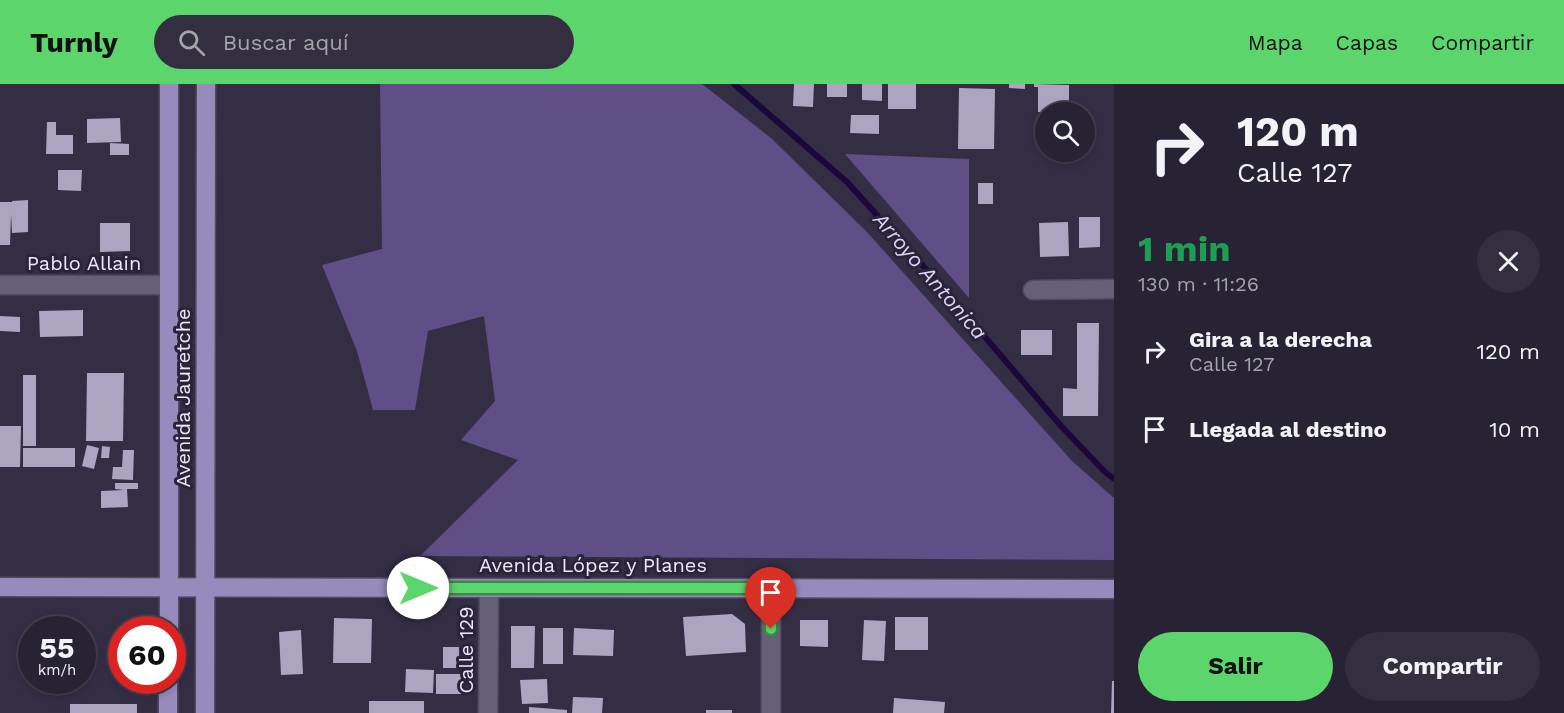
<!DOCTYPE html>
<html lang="es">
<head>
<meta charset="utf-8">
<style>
  body { margin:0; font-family:"Work Sans",sans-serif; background:#332f40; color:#f1f3f6; height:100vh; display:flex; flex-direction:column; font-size:22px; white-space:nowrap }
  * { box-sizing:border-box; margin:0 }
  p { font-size:20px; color:#a4a4ac }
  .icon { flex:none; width:33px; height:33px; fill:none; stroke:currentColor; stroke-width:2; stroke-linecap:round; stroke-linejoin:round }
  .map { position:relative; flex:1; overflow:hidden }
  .drawer { display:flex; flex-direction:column; background:#272234; width:450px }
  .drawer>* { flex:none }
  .hud { background:#272234; color:#f1f3f6; overflow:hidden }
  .buttons { position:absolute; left:1035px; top:18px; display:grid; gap:12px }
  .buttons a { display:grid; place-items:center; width:60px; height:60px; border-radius:50%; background:#272234; box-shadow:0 3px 9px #0003,0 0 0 2px #433f4f; font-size:30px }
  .speed { position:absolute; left:18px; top:532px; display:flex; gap:12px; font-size:30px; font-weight:700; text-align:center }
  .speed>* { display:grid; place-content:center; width:78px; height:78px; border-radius:50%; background:#272234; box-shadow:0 3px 9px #0003,0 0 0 2px #433f4f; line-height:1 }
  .speed small { font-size:15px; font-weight:400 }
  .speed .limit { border:9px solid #d22; background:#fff; color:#111 }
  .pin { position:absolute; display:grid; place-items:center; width:51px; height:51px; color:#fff; margin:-62px -26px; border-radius:50% 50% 50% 0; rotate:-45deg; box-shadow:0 0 6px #0007 }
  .pin .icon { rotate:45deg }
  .me { position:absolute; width:66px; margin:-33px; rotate:90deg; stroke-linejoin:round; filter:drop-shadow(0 0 4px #0008) }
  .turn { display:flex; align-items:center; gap:21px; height:126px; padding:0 24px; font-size:27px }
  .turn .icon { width:78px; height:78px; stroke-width:2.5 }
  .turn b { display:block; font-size:42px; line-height:51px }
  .round { display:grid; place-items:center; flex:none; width:63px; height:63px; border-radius:32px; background:#332f40 }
  .overview { display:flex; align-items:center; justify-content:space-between; height:102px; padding:0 24px }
  h1 { font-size:36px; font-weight:700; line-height:45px; color:#1e9e55 }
  .action { display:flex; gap:12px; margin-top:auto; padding:12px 24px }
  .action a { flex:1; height:69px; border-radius:36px; background:#5dd56d; color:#111; font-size:24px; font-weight:700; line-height:69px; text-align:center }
  .action a+a { background:#332f40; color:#f1f3f6 }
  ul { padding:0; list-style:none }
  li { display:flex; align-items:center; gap:18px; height:78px; padding:0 24px }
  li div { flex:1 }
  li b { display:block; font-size:22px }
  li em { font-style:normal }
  header { display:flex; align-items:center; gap:36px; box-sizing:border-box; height:84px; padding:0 30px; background:#5dd56d; color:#111 }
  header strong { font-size:28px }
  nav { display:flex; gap:33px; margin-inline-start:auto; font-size:21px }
  .search { width:420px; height:54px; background:#332f40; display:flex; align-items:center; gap:15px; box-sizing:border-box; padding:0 21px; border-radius:33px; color:#a4a4ac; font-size:22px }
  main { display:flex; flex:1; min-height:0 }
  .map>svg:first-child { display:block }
  .green { fill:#5f4f86 }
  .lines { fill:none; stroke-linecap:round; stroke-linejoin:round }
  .stream { stroke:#1b0739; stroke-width:6 }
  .building { fill:#aba5c1 }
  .street-casing { stroke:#514c61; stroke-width:21 }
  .primary-casing { stroke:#514c61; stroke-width:21 }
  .street { stroke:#655f78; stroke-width:18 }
  .primary { stroke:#978abc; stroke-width:18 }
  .route-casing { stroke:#3c8a47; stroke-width:15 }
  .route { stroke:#5dd56d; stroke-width:10 }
  .labels { text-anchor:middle; stroke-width:6; stroke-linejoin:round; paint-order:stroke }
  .street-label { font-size:20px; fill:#ece8f7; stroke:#2a243a }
  .water-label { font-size:21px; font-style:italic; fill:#ded6f8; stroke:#2a243a }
</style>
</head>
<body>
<header>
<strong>Turnly</strong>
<div class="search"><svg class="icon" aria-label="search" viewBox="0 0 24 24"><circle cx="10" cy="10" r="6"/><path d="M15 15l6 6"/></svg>Buscar aquí</div>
<nav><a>Mapa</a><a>Capas</a><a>Compartir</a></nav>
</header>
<main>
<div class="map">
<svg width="1114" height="629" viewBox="0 0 1114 629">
  <rect width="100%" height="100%" fill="#342e45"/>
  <!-- green -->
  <g class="green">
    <polygon points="380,0 702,0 771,54 866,147 1072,377 1114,414 1114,476 420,472 518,376 461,356 495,317 484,232 428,247 415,326 373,326 357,267 322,181 382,165"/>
    <polygon points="845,70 969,75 969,214"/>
  </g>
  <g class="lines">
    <!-- stream -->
    <polyline class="stream" points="734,0 847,98 944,205 1061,342 1104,387 1114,395"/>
  </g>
  <!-- building -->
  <g class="building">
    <polygon points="794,0 814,0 813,23 793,22"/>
    <rect x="827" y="0" width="20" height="13"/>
    <polygon points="862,0 882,0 882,17 862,16"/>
    <rect x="888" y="0" width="28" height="25"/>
    <polygon points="1009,0 1025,0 1025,5 1009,4"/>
    <polygon points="1034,0 1069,1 1069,28 1038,28 1038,3 1034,3"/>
    <polygon points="959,4 995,5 994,65 958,65"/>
    <polygon points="851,31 879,31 879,50 850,49"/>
    <polygon points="120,34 121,58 87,59 87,35"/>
    <polygon points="47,38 56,38 56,51 73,51 73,70 46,70"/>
    <polygon points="110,59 129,60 129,71 110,71"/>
    <polygon points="58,86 82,86 81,107 58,106"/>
    <rect x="978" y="99" width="15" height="21"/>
    <polygon points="28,116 28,148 12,149 11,130 10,161 0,161 0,118 12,118 12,117"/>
    <polygon points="1079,133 1100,133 1100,163 1079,164"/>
    <polygon points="1068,138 1069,172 1040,173 1039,139"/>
    <polygon points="100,139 130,139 130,167 100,168"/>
    <polygon points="83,226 83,252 40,253 39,227"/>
    <polygon points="0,232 20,233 20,248 0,247"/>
    <polygon points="1077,239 1099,239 1098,332 1063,332 1063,304 1077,305"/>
    <rect x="1021" y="246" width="31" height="25"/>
    <polygon points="87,289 124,289 123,357 86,357"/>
    <rect x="23" y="291" width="13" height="71"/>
    <polygon points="0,342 21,342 20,383 0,383"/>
    <polygon points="87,361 99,364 94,385 82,382"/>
    <polygon points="102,362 110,363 109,374 101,374"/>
    <rect x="23" y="364" width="52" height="19"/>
    <polygon points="123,366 134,366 133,396 112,395 113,383 122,383"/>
    <polygon points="115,399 138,399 138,405 127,405 128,423 101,424 101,407 124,406 115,405"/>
    <polygon points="732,530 745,540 746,568 686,572 683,533"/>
    <rect x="895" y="533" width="33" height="33"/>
    <polygon points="334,534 372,535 371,579 333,579"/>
    <polygon points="800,536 828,536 828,563 800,562"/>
    <polygon points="864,536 886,537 884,577 862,576"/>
    <polygon points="511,542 535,542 534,584 511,584"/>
    <rect x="543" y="544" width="20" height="36"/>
    <polygon points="574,544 614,546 613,572 573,571"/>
    <polygon points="301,546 303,590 281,591 279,548"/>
    <rect x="443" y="563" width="16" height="21"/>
    <polygon points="406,585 434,586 433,609 405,608"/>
    <rect x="436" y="590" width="28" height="20"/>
    <polygon points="547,595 548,619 522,620 520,596"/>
    <polygon points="1112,597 1114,597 1114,629 1111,629"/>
    <polygon points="573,613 603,614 602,629 572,629"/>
    <polygon points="894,614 945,618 944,629 893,629"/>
    <rect x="369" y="617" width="55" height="12"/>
    <rect x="70" y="620" width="67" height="9"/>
    <polygon points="529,623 567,626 567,629 529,629"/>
    <rect x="706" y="626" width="26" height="3"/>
  </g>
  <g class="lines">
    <!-- street casing -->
    <g class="street-casing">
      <g id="street">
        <polyline points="0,201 169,201"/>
        <polyline points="1033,206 1114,205"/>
        <polyline points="488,629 489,504"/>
        <polyline points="771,629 771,504"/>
      </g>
    </g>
    <!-- primary casing -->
    <g class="primary-casing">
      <g id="primary">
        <polyline points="0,503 1114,505"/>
        <polyline points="169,546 169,0"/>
        <polyline points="168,629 168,597"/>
        <polyline points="205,629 206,0"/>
      </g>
    </g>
    <!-- street -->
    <use href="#street" class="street"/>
    <!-- primary -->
    <use href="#primary" class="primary"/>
  </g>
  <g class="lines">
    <!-- route casing -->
    <g class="route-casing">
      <polyline id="route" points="418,504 771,504 771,545"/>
    </g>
    <!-- route -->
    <use href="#route" class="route"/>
  </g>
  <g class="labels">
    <!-- street labels -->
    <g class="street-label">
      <text x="84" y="186">Pablo Allain</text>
      <text transform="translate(183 314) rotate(-90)" y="7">Avenida Jauretche</text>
      <text x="593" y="488">Avenida López y Planes</text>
      <text transform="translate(466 566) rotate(-90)" y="7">Calle 129</text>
    </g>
    <!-- water labels -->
    <g class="water-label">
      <text transform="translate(930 192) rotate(49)" y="7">Arroyo Antonica</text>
    </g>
  </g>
</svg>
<div class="buttons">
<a><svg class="icon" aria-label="search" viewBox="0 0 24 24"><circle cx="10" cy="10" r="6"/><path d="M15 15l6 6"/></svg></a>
</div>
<div class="speed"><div>55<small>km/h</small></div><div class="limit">60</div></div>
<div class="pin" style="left:771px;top:545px;background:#d93025"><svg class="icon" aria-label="arrive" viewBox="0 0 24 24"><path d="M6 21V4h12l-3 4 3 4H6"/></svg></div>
<svg class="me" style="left:418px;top:504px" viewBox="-20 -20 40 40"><circle r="19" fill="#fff"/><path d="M0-13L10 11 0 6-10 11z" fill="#5dd56d"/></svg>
</div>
<section class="drawer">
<div class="hud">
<div class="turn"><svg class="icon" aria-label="right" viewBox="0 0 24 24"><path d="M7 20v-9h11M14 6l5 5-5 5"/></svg><div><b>120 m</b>Calle 127</div></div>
</div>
<div class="overview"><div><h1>1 min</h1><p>130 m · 11:26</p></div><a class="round"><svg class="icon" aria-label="close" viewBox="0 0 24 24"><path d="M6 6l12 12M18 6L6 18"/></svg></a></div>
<ul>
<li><svg class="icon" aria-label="right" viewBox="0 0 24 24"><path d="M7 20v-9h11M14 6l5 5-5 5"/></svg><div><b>Gira a la derecha</b><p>Calle 127</p></div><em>120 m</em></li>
<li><svg class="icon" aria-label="arrive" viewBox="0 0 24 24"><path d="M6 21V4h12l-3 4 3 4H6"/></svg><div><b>Llegada al destino</b></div><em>10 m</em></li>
</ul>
<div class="action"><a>Salir</a><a>Compartir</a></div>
</section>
</main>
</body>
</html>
